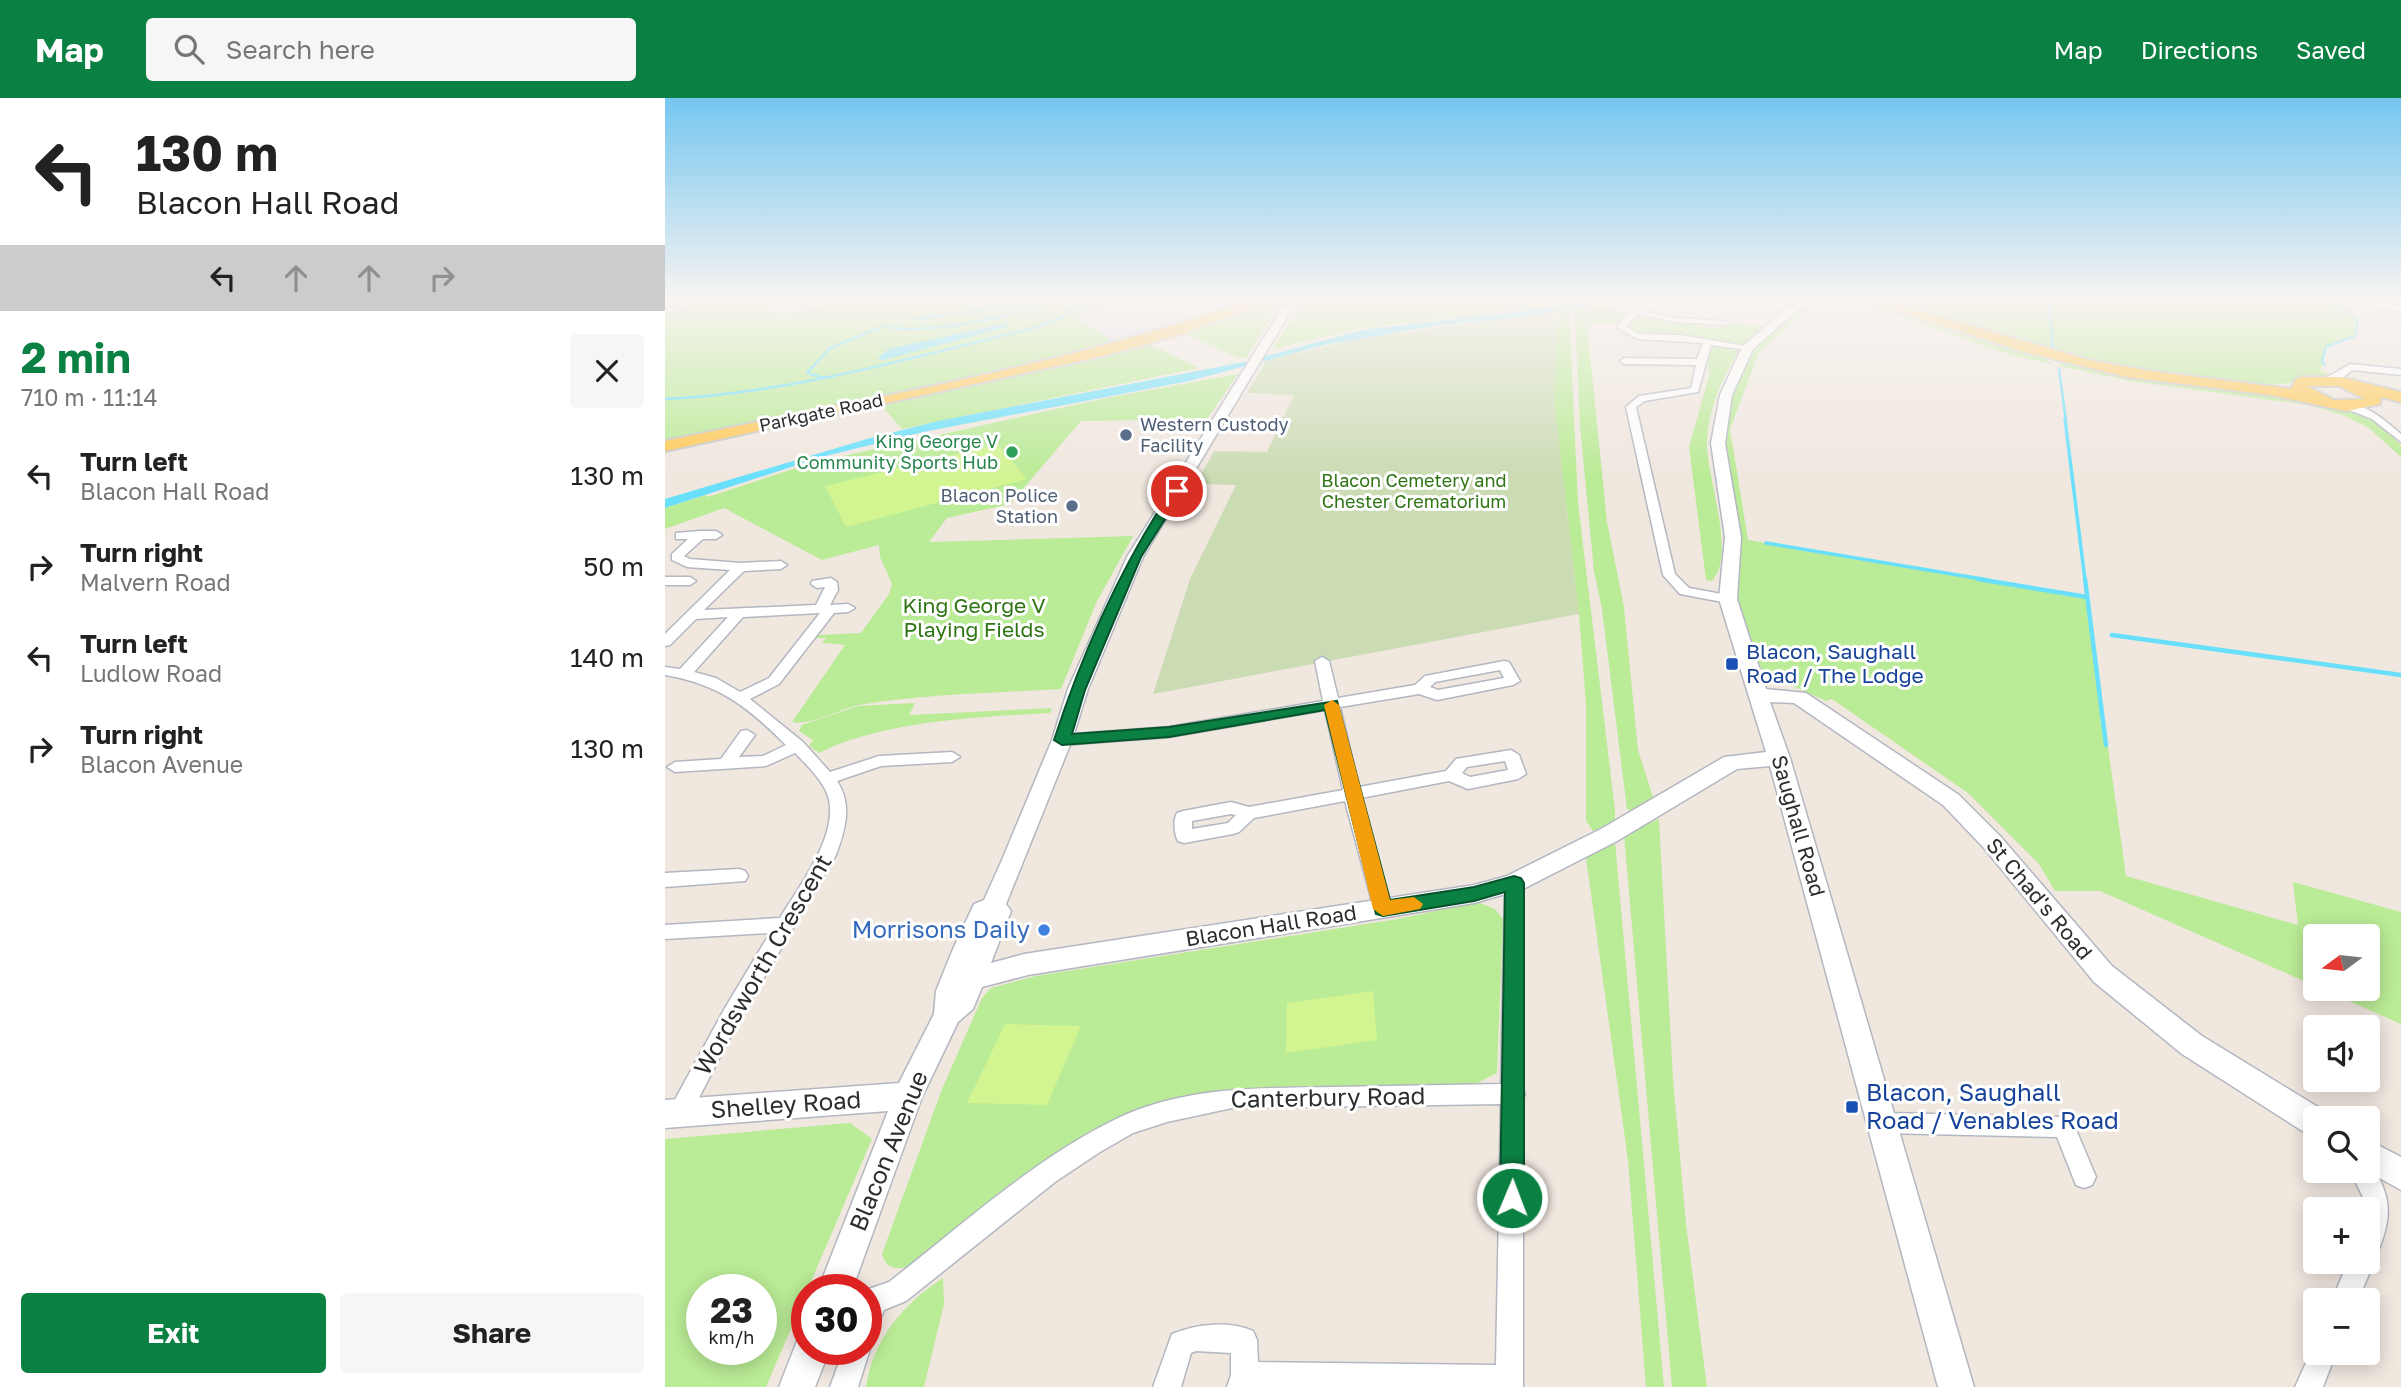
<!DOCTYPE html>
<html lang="en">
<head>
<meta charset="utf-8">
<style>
  body { margin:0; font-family:"Golos Text",sans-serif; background:#f6f6f6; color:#222; height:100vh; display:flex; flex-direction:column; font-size:26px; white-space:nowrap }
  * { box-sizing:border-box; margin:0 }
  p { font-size:23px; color:#767676 }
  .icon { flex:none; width:38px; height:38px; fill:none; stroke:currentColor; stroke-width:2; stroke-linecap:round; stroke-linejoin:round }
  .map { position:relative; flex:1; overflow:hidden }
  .panel { display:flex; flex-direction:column; background:#fff; width:665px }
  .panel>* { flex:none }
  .top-card { background:#fff; color:#222; overflow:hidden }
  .needle { width:46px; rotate:255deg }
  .buttons { position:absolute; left:1638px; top:826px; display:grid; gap:14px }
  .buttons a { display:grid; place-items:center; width:77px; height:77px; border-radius:7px; background:#fff; box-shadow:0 4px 18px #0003; font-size:35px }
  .speed { position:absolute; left:21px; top:1176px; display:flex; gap:14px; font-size:35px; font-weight:700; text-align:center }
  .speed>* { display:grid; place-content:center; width:91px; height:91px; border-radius:50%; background:#fff; box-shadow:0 4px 18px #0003; line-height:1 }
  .speed small { font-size:18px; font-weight:400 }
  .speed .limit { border:10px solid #d22; background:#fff; color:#111 }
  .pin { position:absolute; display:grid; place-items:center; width:60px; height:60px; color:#fff; margin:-30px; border:4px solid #fff; border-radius:50%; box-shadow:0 2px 7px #0007 }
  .me { position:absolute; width:77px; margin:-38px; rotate:1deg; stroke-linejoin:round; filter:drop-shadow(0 0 5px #0008) }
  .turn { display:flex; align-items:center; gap:24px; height:147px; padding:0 21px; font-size:32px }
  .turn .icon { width:91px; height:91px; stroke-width:2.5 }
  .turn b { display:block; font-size:49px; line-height:60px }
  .lanes { display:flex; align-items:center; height:66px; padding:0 21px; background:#0003; justify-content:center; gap:35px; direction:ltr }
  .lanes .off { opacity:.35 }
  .round { display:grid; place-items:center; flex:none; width:74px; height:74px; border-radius:7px; background:#f6f6f6 }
  .overview { display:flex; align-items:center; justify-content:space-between; height:119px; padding:0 21px }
  h1 { font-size:42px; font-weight:700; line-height:52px; color:#0b8043 }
  .action { display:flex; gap:14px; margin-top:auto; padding:14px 21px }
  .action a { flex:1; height:80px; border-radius:7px; background:#0b8043; color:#fff; font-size:28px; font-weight:700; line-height:80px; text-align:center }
  .action a+a { background:#f6f6f6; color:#222 }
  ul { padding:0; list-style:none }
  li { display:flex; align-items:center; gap:21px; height:91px; padding:0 21px }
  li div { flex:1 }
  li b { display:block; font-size:26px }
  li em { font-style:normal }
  header { display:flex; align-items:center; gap:42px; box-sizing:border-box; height:98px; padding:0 35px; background:#0b8043; color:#fff }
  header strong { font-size:33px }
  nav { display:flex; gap:38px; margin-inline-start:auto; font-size:24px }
  .search { width:490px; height:63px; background:#f6f6f6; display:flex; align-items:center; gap:18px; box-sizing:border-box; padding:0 24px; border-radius:7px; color:#767676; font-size:26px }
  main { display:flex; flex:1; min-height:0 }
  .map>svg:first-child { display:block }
  .industrial { fill:#e1e0e8 }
  .medical { fill:#f7dcdf }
  .green { fill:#baeb96; fill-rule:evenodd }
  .cemetery { fill:#cbdcb4 }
  .pitch { fill:#d2f491 }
  .water { fill:#68e0fc }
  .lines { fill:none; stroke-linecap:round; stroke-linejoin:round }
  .stream-far2 { stroke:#68e0fc; stroke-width:2.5 }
  .stream-far1 { stroke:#68e0fc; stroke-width:3.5 }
  .stream { stroke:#68e0fc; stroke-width:4.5 }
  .minor-casing { stroke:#b3b7c2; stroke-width:3 }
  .tertiary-casing { stroke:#b3b7c2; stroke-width:3 }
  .primary-casing { stroke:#c8c8c8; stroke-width:4 }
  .minor { fill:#fff; fill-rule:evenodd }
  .tertiary { fill:#fff; fill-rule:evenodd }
  .primary { fill:#ffc955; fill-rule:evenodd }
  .route { fill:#0b8043; stroke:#07532c; stroke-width:2 }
  .slow { fill:#f59e0b }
  .service-dot { fill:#5c6f8a; stroke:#fff; stroke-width:2.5 }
  .leisure-dot { fill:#2e9e5b; stroke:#fff; stroke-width:2.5 }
  .transit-dot { fill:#1a4fb4; stroke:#fff; stroke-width:2.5 }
  .shop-dot { fill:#3f7fe0; stroke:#fff; stroke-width:2.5 }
  .labels { text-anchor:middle; stroke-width:6; stroke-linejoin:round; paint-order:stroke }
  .far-street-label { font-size:18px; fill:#2d2d2d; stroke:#fff }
  .far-service-label { font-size:18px; fill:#4e5e75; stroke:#fff; text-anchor:start }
  .far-leisure-label { font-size:18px; fill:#27864d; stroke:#fff; text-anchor:end }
  .far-park-label { font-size:18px; fill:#2f7513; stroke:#fff }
  .park-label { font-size:21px; fill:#2f7513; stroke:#fff }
  .transit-label { font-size:21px; fill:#164399; stroke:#fff; text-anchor:start }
  .street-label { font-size:21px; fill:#2d2d2d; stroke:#fff }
  .near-shop-label { font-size:24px; fill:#366cbe; stroke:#fff; text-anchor:end }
  .near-street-label { font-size:24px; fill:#2d2d2d; stroke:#fff }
  .near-transit-label { font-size:24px; fill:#164399; stroke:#fff; text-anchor:start }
</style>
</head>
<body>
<header>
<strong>Map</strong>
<div class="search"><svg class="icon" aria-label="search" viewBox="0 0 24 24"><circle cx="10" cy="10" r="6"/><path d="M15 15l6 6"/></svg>Search here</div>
<nav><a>Map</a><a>Directions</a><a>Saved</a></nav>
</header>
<main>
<section class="panel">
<div class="top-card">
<div class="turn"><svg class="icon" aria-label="left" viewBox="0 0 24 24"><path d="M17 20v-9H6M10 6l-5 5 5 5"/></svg><div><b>130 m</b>Blacon Hall Road</div></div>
<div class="lanes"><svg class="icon" aria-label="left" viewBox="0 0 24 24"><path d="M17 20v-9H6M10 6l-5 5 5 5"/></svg><svg class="icon off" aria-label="ahead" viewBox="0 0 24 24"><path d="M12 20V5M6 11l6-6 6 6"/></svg><svg class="icon off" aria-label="ahead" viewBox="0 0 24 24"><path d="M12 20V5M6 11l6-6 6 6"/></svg><svg class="icon off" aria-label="right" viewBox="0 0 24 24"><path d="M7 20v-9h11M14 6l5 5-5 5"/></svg></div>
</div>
<div class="overview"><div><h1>2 min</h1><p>710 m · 11:14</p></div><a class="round"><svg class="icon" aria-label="close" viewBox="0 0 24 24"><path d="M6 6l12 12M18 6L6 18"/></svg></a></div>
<ul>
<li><svg class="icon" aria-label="left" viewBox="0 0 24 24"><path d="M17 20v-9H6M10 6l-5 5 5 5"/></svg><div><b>Turn left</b><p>Blacon Hall Road</p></div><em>130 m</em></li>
<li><svg class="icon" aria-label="right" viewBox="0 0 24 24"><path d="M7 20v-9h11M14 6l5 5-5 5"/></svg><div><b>Turn right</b><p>Malvern Road</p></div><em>50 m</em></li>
<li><svg class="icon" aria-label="left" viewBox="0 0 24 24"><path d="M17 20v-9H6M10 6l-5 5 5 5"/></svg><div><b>Turn left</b><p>Ludlow Road</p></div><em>140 m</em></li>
<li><svg class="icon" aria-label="right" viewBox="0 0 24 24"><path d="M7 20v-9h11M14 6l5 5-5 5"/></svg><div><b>Turn right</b><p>Blacon Avenue</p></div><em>130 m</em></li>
</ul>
<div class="action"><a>Exit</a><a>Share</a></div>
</section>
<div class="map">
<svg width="1736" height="1289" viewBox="0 0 1736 1289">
  <rect width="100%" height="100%" fill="#f0e7df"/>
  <!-- industrial -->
  <polygon class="industrial" points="488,199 535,214 527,217 537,220 453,247 412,221 419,213"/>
  <!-- medical -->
  <g class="medical">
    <polygon points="0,199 68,199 0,214"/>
    <polygon points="100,199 203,199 125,215"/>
  </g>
  <!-- green -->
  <g class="green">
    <polygon points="68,199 87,199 112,215 125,215 203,199 489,199 419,213 413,221 453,247 0,344 0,214"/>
    <path d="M683,199H903V205L692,231L608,251C634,210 633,204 683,199Z"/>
    <polygon points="1159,199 1186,199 1380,260 1388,266 1349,258 1192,203 1170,199 1144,210 1094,254 1065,331 1083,442 1422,499 1461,778 1633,827 1628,784 1736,814 1736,926 1657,891 1703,891 1703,838 1650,838 1650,888 1435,793 1390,793 1374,766 1303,695 1167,601 1161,603 1098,574 1071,510 1060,330 1066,296 1082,262 1089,249 1127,219 1125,218"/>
    <path d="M1217,199H1626L1675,207L1693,222L1690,238L1661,249L1656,273L1664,276L1661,279C1641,278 1624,287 1604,287C1478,285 1358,243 1239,208L1242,206Z"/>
    <polygon points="600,206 612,209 582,259 574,260 520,236"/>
    <polygon points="936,208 962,215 952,225 922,227 942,424 959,509 973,652 989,702 967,713 962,711 937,511 929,473 915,328 910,212"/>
    <polygon points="904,212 913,405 950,712 950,723 928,733 921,723 921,607 914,516 889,302 893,213"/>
    <polygon points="974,217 1049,230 1065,224 1087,228 1101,225 1079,245 1070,247 968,236 960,228 965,219"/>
    <polygon points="486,247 534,270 237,331 216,307 426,263"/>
    <path d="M1052,248L1074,253C1056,281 1044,310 1042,344C1041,379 1072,456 1047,483L1041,482L1024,349L1044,278L1042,249Z"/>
    <polygon points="1398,265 1452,275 1608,294 1665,306 1708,322 1736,347 1736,359 1704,330 1678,317 1644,307 1465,283 1394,268"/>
    <path d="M573,276L542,321L416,323L345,406L282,420L264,444L468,438L432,503L396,591C331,595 264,596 200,606C176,609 150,628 127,624L180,547L157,545L161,540H151L154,537L196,535L224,496L227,486L215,459L214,447L157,462L59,410L0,431V410L41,397L43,399L146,365L441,300Z"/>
    <path d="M250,605L244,617L387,610L385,615C313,619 218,623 154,655L144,648L148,642L134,633L137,627L193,608Z"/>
    <polygon points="994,721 1008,981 1021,1126 1042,1289 1007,1289 959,736"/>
    <polygon points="950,744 999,1289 981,1289 963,1062 921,760"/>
    <path d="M813,804L830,811L838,821L832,975L802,990L481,1014L249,1168C235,1171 222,1174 217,1156L277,991L317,900L326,890L371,878L733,821Z"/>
    <path d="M185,1025L207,1041L101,1289H0V1041ZM37,1192H96V1251H37Z"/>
    <path d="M278,1180L279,1206L259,1289H201C208,1241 238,1206 278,1180Z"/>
  </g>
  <!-- cemetery -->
  <polygon class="cemetery" points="893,213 889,302 914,516 488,596 525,481 571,387 531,386 549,353 602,354 629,297 582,295 602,262 692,241"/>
  <!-- pitch -->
  <g class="pitch">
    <polygon points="332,346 362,381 181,429 160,388"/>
    <polygon points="708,893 712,942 621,955 622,905"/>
    <polygon points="340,926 416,928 382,1007 302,1005"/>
  </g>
  <!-- water -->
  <g class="water">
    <polygon points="942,199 965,199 861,219 776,227 663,246 524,283 263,333 160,358 0,410 0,401 202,341 273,323 579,264 697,232 903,207"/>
    <polygon points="345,224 339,230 218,262 212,260 224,251"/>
  </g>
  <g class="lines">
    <!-- stream-far2 -->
    <g class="stream-far2">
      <polyline points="1626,199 1675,207 1693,222 1690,238 1661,249 1657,263 1660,267"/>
      <polyline points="1384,204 1388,253"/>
      <polyline points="251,221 364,206 425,203"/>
      <path d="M226,230C278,234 326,221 376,208"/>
      <polyline points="1394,271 1401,323"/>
      <polyline points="160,280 142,275 165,250 221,227"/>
      <path d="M0,301C126,295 250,259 372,229L394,221L406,211L454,199"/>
    </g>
    <!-- stream-far1 -->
    <g class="stream-far1">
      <polyline points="1400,321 1420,482"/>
      <polyline points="1101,445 1323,482"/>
    </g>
    <!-- stream -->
    <g class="stream">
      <polyline points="1313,481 1422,499"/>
      <polyline points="1420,481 1441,647"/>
      <polyline points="1447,537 1736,577"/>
    </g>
    <!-- minor casing -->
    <g class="minor-casing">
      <g id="minor">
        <path d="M1010,199L1022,201L979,213L1011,220L1060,223L1064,225L1060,227L1011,224L972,216L961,228L974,236L1016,237L1087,249L1083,252L1046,247L1033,294L980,303L971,309L1010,476L1024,490L1068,498V504L1063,505L1015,496L998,477L961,309L974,298L1026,290L1031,267L959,266L955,263L959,260L1032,261L1038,245L972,241L952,229C963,208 988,204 1010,199Z"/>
        <polygon points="1068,200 1102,202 1131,211 1127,213 1102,206 1065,204"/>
        <polygon points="1685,266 1736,271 1736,277 1687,272 1675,282 1663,285 1658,282"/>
        <path d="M1677,305C1699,304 1720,322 1736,336V344L1707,321L1677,309Z"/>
        <path d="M35,433H51L57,437L51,441H38L19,458L25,461L75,465L116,463L122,467L116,471L79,473L39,512L151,507L160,489L152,490L146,486L147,483L166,480L172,484L173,492L165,507L183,506L190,510L183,514L169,515L114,586L85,601L138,644L165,674L214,658L287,654L295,659L287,664L216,668L172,683C188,707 180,732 171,757L74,922L23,1021L15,1024L7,1021L4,1014L7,1007L60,910L105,835L0,841V827L115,820C134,788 179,731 161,693C154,679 141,666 130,655L101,668L10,674L2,669L10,664L56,661L76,633L82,632L90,637L74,659L98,658L121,647C83,609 54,586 0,577V569L15,571L63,519L31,521L5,547L0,548V536L65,472L22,469L7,462V456L23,441H11V435ZM155,515L104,580L75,594L51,580L29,574L78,519Z"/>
        <polygon points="0,479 25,479 31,483 25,487 0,487"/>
        <path d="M657,559L664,563L673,600L750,587L760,578L839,563L844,564L855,583L848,587L772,602L754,596L675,609L694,689L781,673L791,661L846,652L854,657L861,676L853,681L803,691L784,683L696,700L727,811L725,816L718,818L711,816L709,811L680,703L589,720L574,734L568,736L519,745L513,743C509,736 508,722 512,715L518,713L566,704L584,709L678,692L660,612L504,639L397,647L389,642L397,637L504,629L658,603L650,563ZM835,572L839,580L773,592L765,589L770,584ZM840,663L843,672L805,679L797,675L802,669ZM566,716L571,717L563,725L527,731V723Z"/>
        <polygon points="74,771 80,773 83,778 80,783 0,789 0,775"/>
        <path d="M849,778L855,780L858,785V991L860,996L858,1001V1289H562L566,1277V1255L531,1253L526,1255L516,1289H488L507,1236C531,1226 564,1222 588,1233L592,1242L593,1264L831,1267L836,1006L567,1010L502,1024L468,1035L435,1054L390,1084L241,1203L219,1212L210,1234L201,1238V1192L224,1184C296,1128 370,1060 453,1020C521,988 598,990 671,989C726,988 781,987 836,986L840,785L843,780Z"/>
        <polygon points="1218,1015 1399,1019 1407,1022 1431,1079 1427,1087 1419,1090 1411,1087 1392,1039 1218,1035 1210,1032 1207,1025 1210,1018"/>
        <path d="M1703,1064C1708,1069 1711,1075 1715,1082C1728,1109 1723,1129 1712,1156L1706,1158L1709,1164L1693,1202H1667L1683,1164H1703V1111H1700L1697,1097L1685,1073H1703Z"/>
        <polygon points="201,1242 205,1251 193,1289 165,1289 179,1251 201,1251"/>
        <polygon points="1650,1245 1650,1255 1671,1255 1658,1289 1630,1289"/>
      </g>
    </g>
    <!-- tertiary casing -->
    <g class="tertiary-casing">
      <g id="tertiary">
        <polygon points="1146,199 1158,199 1131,213 1088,251 1067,297 1060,345 1076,439 1072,501 1101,591 1141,595 1294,697 1335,738 1447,868 1537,938 1661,1014 1663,1020 1650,1020 1650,1038 1639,1034 1517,956 1429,884 1319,750 1278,707 1129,605 1105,604 1125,660 1309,1289 1273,1289 1105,668 1072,671 952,743 858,791 809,805 363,877 317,889 308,911 293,924 257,999 187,1192 153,1192 223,1013 0,1030 0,1002 234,985 269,916 271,893 288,851 309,806 319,802 337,762 387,642 403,591 462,459 616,212 634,202 643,204 625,214 478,459 423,591 407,642 341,806 346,813 326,865 359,856 809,787 842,778 936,731 1059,659 1101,654 1054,501 1060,439 1046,345 1055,297 1077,249 1123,209"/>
        <polygon points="1653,199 1675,199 1736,208 1736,214"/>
        <polygon points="1703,1042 1736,1059 1736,1092 1702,1073"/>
        <polygon points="142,1235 142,1251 165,1251 150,1289 114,1289 134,1238"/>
      </g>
    </g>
    <!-- primary casing -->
    <g class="primary-casing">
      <g id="primary">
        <path d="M593,199H661L625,209L605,203L517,236L438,258L0,353V343C199,301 402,268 593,199Z"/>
        <path d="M1189,199H1207L1428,263L1486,273L1626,291L1631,281L1636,279H1676L1736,294V304L1716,299L1715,306L1681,313L1606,297L1462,279L1356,253ZM1642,288H1674L1700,301L1669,302Z"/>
      </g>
    </g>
    <!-- minor -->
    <use href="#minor" class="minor"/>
    <!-- tertiary -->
    <use href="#tertiary" class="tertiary"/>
    <!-- primary -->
    <use href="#primary" class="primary"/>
  </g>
  <!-- sky -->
  <linearGradient id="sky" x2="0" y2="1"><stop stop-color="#75c6f0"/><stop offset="0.53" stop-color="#f8f4f1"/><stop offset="1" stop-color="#f8f4f1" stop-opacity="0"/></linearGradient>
  <rect width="1736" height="379" fill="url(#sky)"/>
  <!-- route -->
  <path class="route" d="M508,390L518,393L476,459L420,592L407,636L504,629L672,603L725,802L809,789L849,778L856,780L859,785V1100L856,1108L847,1112L839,1108L835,1100L840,794L809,803L718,818L711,816L660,612L504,639L397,647L389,642C418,553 456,468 508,390Z"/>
  <!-- slow -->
  <polygon class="slow" points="667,602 674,607 725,802 749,799 758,806 755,811 718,818 708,811 659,607"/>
  <!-- markers -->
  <g class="service-dot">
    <circle cx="461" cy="337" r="7"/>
    <circle cx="407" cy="408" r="7"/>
  </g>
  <circle class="leisure-dot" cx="347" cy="354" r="7"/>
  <g class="transit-dot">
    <rect x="1060" y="559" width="14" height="14" rx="3.5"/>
    <rect x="1180" y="1002" width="14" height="14" rx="3.5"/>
  </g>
  <circle class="shop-dot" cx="379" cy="832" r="7"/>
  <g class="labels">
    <!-- far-street labels -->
    <g class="far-street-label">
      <text transform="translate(156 315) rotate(-12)" y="6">Parkgate Road</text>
    </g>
    <!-- far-service labels -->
    <g class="far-service-label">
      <text x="475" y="333">Western Custody<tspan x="475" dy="21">Facility</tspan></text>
      <text x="393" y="404" text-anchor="end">Blacon Police<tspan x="393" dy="21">Station</tspan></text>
    </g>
    <!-- far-leisure labels -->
    <g class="far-leisure-label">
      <text x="333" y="350">King George V<tspan x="333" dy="21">Community Sports Hub</tspan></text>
    </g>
    <!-- far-park labels -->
    <g class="far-park-label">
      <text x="749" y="389">Blacon Cemetery and<tspan x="749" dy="21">Chester Crematorium</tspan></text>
    </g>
    <!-- park labels -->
    <g class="park-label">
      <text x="309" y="515">King George V<tspan x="309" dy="24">Playing Fields</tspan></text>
    </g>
    <!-- transit labels -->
    <g class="transit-label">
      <text x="1081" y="561">Blacon, Saughall<tspan x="1081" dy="24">Road / The Lodge</tspan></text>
    </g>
    <!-- street labels -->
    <g class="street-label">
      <text transform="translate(1133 728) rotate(74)" y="7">Saughall Road</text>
      <text transform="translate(1374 801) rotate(50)" y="7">St Chad's Road</text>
      <text transform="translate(606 828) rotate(-9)" y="7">Blacon Hall Road</text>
    </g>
    <!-- near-shop labels -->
    <g class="near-shop-label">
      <text x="365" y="840">Morrisons Daily</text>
    </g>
    <!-- near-street labels -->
    <g class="near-street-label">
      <text transform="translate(98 867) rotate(-60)" y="8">Wordsworth Crescent</text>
      <text transform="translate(663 1000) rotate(-1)" y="8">Canterbury Road</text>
      <text transform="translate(121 1007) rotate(-4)" y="8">Shelley Road</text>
      <text transform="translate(224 1053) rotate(-68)" y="8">Blacon Avenue</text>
    </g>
    <!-- near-transit labels -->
    <g class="near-transit-label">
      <text x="1201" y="1003">Blacon, Saughall<tspan x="1201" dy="28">Road / Venables Road</tspan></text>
    </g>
  </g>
</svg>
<div class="buttons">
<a><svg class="needle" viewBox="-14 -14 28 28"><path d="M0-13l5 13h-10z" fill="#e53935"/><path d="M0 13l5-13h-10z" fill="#767676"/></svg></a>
<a><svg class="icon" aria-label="sound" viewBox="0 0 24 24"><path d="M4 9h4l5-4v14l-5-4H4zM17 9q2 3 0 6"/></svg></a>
<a><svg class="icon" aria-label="search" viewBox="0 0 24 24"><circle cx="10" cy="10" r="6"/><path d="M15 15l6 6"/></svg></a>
<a>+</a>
<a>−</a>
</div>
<div class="speed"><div>23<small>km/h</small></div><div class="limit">30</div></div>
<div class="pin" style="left:512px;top:393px;background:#d93025"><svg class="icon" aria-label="arrive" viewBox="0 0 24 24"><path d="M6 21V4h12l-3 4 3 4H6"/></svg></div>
<svg class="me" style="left:847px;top:1100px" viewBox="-20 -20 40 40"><circle r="17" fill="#0b8043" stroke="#fff" stroke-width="3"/><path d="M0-11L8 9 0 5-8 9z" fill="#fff"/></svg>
</div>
</main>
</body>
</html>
